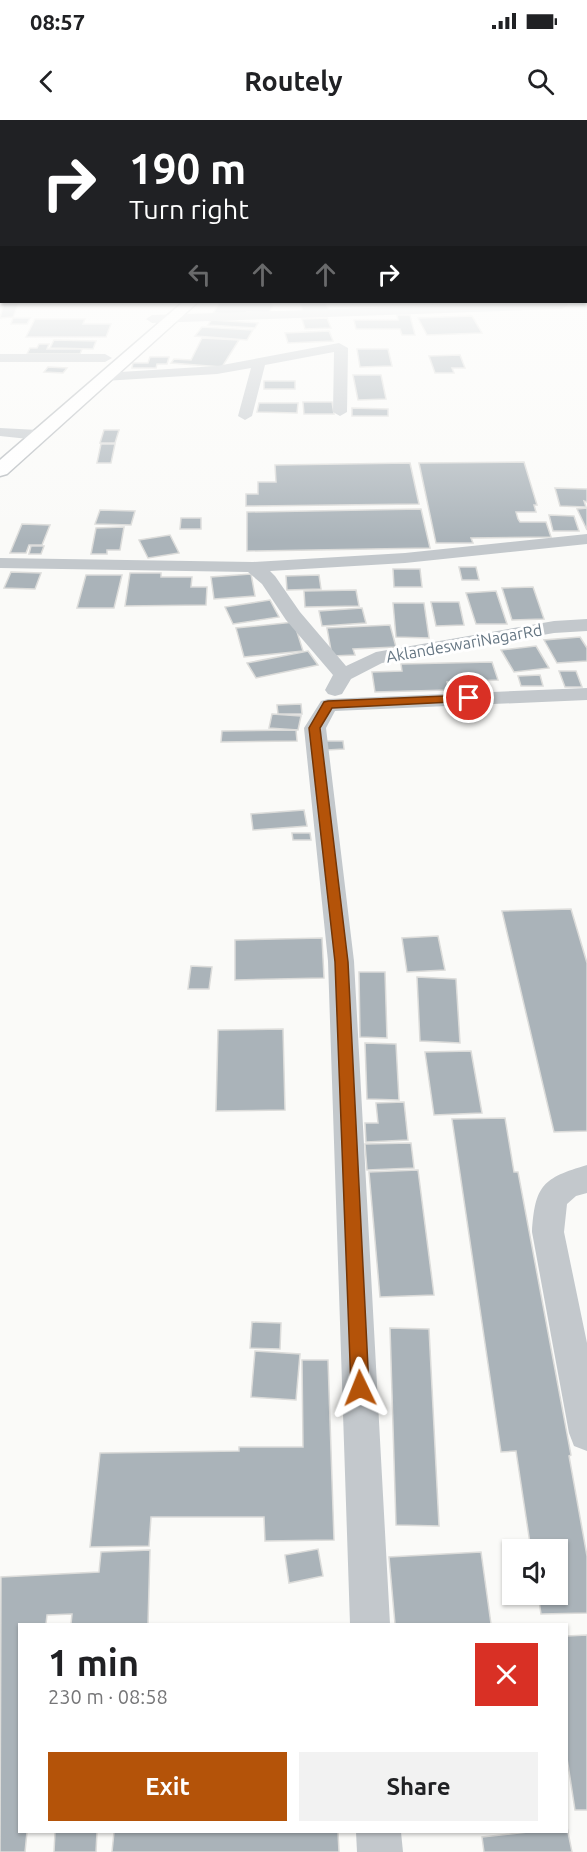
<!DOCTYPE html>
<html lang="en">
<head>
<meta charset="utf-8">
<style>
  body { margin:0; font-family:Ubuntu,sans-serif; background:#f2f2f2; color:#202124; height:100vh; display:flex; flex-direction:column; font-size:22px; white-space:nowrap }
  * { box-sizing:border-box; margin:0 }
  p { font-size:20px; color:#757577 }
  .icon { flex:none; width:33px; height:33px; fill:none; stroke:currentColor; stroke-width:2; stroke-linecap:round; stroke-linejoin:round }
  .map { position:relative; flex:1; overflow:hidden }
  .sheet { position:absolute; left:18px; top:1503px; width:550px; height:210px; display:flex; flex-direction:column; background:#fff; border-radius:0px; box-shadow:0 2px 4px #0004 }
  .sheet>* { flex:none }
  .guide { position:absolute; left:0px; top:0px; width:588px; height:183px; box-shadow:0 2px 4px #0004; background:#202124; color:#fff; overflow:hidden }
  .tools { position:absolute; left:502px; top:1419px; display:grid; gap:12px }
  .tools a { display:grid; place-items:center; width:66px; height:66px; border-radius:0px; background:#fff; box-shadow:0 2px 4px #0004; font-size:30px }
  .pin { position:absolute; display:grid; place-items:center; width:51px; height:51px; color:#fff; margin:-26px; border:3px solid #fff; border-radius:50%; box-shadow:0 2px 6px #0007 }
  .me { position:absolute; width:66px; margin:-33px; rotate:358deg; stroke-linejoin:round; filter:drop-shadow(0 0 4px #0008) }
  .turn { display:flex; align-items:center; gap:21px; height:126px; padding:0 30px; font-size:27px }
  .turn .icon { width:78px; height:78px; stroke-width:2.5 }
  .turn b { display:block; font-size:42px; line-height:51px }
  .lanes { display:flex; align-items:center; height:57px; padding:0 30px; background:#0003; justify-content:center; gap:30px; direction:ltr }
  .lanes .off { opacity:.35 }
  .round { display:grid; place-items:center; flex:none; width:63px; height:63px; border-radius:0px; background:#f2f2f2 }
  .headline { display:flex; align-items:center; justify-content:space-between; height:102px; padding:0 30px }
  h1 { font-size:36px; font-weight:700; line-height:45px }
  .cta { display:flex; gap:12px; margin-top:auto; padding:12px 30px }
  .cta a { flex:1; height:69px; border-radius:0px; background:#b45309; color:#fff; font-size:24px; font-weight:700; line-height:69px; text-align:center }
  .cta a+a { background:#f2f2f2; color:#202124 }
  .status { display:flex; justify-content:space-between; align-items:center; height:42px; padding:0 30px; background:#fff; direction:ltr }
  .status svg { height:16px; fill:currentColor }
  header { display:flex; justify-content:space-between; align-items:center; height:78px; padding:0 30px; background:#fff; font-size:27px; font-weight:700 }
  .map>svg:first-child { display:block }
  .building { fill:#aab3b9; stroke:#dcdcda; stroke-width:1.5 }
  .lines { fill:none; stroke-linecap:round; stroke-linejoin:round }
  .trunk-casing { stroke:#b4b9bd; stroke-width:3 }
  .minor { fill:#c3c8cc; fill-rule:evenodd }
  .trunk { fill:#fff; fill-rule:evenodd }
  .route { fill:#b45309; stroke:#753606; stroke-width:1.5 }
  .labels { text-anchor:middle; stroke-width:6; stroke-linejoin:round; paint-order:stroke }
  .far-street-label { font-size:16px; fill:#657683; stroke:#fff }
</style>
</head>
<body>
<div class="status"><b>08:57</b><svg viewBox="0 0 49 12"><path d="M0 12V9h3v3zM5 12V6h3v6zM10 12V3h3v9zM15 12V0h3v12zM26 1h20v11H26zM47 4h2v5h-2z"/></svg></div>
<header><svg class="icon" aria-label="back" viewBox="0 0 24 24"><path d="M15 5l-7 7 7 7"/></svg>Routely<svg class="icon" aria-label="search" viewBox="0 0 24 24"><circle cx="10" cy="10" r="6"/><path d="M15 15l6 6"/></svg></header>
<div class="map">
<svg width="587" height="1732" viewBox="0 0 587 1732">
  <rect width="100%" height="100%" fill="#fafaf8"/>
  <!-- building -->
  <g class="building">
    <polygon points="19,182 13,197 0,198 4,183"/>
    <polygon points="220,182 272,182 271,185 273,185 269,193 247,192 246,195 213,193"/>
    <polygon points="299,182 325,182 330,192 304,193"/>
    <polygon points="397,195 410,195 415,215 402,215 400,209 356,209 354,200 398,200"/>
    <polygon points="472,196 482,213 427,215 418,198"/>
    <polygon points="13,198 30,198 27,204 11,204"/>
    <polygon points="327,198 331,208 305,209 302,199"/>
    <polygon points="35,199 85,199 83,204 111,204 106,217 26,217"/>
    <polygon points="211,200 258,203 255,208 208,205"/>
    <polygon points="202,207 253,210 247,220 195,216"/>
    <polygon points="329,211 333,221 288,223 285,213"/>
    <polygon points="202,218 239,220 222,247 171,243 174,239 191,240"/>
    <polygon points="54,220 96,221 93,229 50,228"/>
    <polygon points="39,224 49,224 47,229 82,229 80,234 27,234 30,228 37,228"/>
    <polygon points="357,229 388,229 392,246 360,247"/>
    <polygon points="460,235 465,248 452,248 454,253 435,253 429,236"/>
    <polygon points="150,237 169,237 167,244 157,244 156,248 132,248 133,243 148,243"/>
    <polygon points="48,247 67,248 63,253 44,252"/>
    <polygon points="353,255 381,255 386,279 358,280"/>
    <rect x="264" y="261" width="31" height="8"/>
    <polygon points="303,282 332,282 334,294 304,294"/>
    <polygon points="259,283 298,283 297,293 257,292"/>
    <polygon points="352,288 388,289 388,296 352,296"/>
    <polygon points="104,310 119,310 115,323 100,323"/>
    <polygon points="101,324 115,324 111,343 97,343"/>
    <polygon points="524,342 537,385 534,385 536,392 516,392 518,399 520,402 546,402 551,417 471,418 473,423 436,423 419,343"/>
    <polygon points="410,343 419,384 246,386 246,374 258,374 258,362 276,362 275,345"/>
    <polygon points="555,368 587,369 587,382 584,381 586,387 560,386"/>
    <polygon points="587,388 587,410 577,389"/>
    <polygon points="421,389 430,428 247,431 247,392"/>
    <polygon points="100,390 135,391 131,405 95,404"/>
    <polygon points="549,395 574,396 579,411 553,411"/>
    <polygon points="181,398 201,398 201,409 180,409"/>
    <polygon points="22,404 50,405 42,425 29,425 26,433 10,433"/>
    <polygon points="124,407 120,430 107,430 107,434 91,434 96,408"/>
    <polygon points="170,415 179,433 148,438 139,420"/>
    <polygon points="31,426 44,426 41,434 29,434"/>
    <polygon points="459,447 476,447 479,460 462,460"/>
    <polygon points="393,449 420,449 422,467 394,467"/>
    <polygon points="11,452 41,453 35,469 4,468"/>
    <polygon points="130,453 161,453 161,457 192,457 191,467 207,467 206,485 125,486"/>
    <polygon points="251,454 255,476 214,479 211,457"/>
    <polygon points="86,455 122,455 114,488 77,488"/>
    <polygon points="319,455 321,469 287,470 286,456"/>
    <polygon points="533,467 544,499 512,500 502,468"/>
    <polygon points="356,470 359,486 305,487 304,471"/>
    <polygon points="496,471 507,504 476,504 466,473"/>
    <polygon points="270,480 279,497 233,504 225,487"/>
    <polygon points="431,482 459,482 464,505 436,506"/>
    <polygon points="393,483 424,483 429,518 396,517"/>
    <polygon points="362,488 366,503 322,506 319,491"/>
    <polygon points="294,502 303,531 244,537 236,508"/>
    <polygon points="390,505 396,527 353,529 355,535 332,536 327,508"/>
    <polygon points="580,517 587,528 587,541 557,543 544,520"/>
    <polygon points="536,526 549,548 514,552 501,530"/>
    <polygon points="308,531 318,545 256,558 247,543"/>
    <polygon points="492,542 498,560 447,562 449,570 375,572 372,552 402,551 401,544"/>
    <polygon points="559,551 576,551 582,567 565,567"/>
    <polygon points="540,555 543,566 521,566 518,556"/>
    <polygon points="301,584 302,594 278,594 277,585"/>
    <polygon points="272,594 301,596 298,610 269,608"/>
    <polygon points="296,610 297,621 221,622 222,611"/>
    <polygon points="326,621 343,621 344,629 327,630"/>
    <polygon points="304,690 307,706 253,710 251,694"/>
    <polygon points="292,713 310,713 311,720 293,720"/>
    <polygon points="571,789 587,843 587,1011 554,1012 502,791"/>
    <polygon points="438,816 445,850 407,852 402,818"/>
    <polygon points="322,818 324,858 235,860 235,820"/>
    <polygon points="191,846 212,847 209,869 188,869"/>
    <polygon points="359,852 385,852 387,918 360,917"/>
    <polygon points="417,857 456,859 460,923 420,921"/>
    <polygon points="283,909 285,990 216,991 218,910"/>
    <polygon points="365,923 396,924 399,980 367,979"/>
    <polygon points="471,931 482,993 434,995 425,932"/>
    <polygon points="404,982 408,1020 366,1022 365,1003 378,1003 376,983"/>
    <polygon points="505,998 514,1052 518,1052 571,1335 569,1336 587,1436 587,1493 541,1494 538,1474 558,1474 558,1430 531,1430 516,1331 501,1332 452,999"/>
    <polygon points="411,1023 414,1048 367,1050 365,1024"/>
    <polygon points="418,1050 434,1175 380,1177 369,1052"/>
    <polygon points="252,1202 281,1203 280,1229 250,1228"/>
    <polygon points="390,1208 429,1209 439,1406 396,1405"/>
    <polygon points="255,1231 300,1234 296,1280 251,1277"/>
    <polygon points="302,1240 328,1240 334,1420 265,1421 264,1397 151,1397 149,1426 90,1427 100,1333 239,1331 239,1327 303,1327"/>
    <polygon points="318,1429 323,1456 289,1463 285,1435"/>
    <polygon points="150,1430 148,1504 71,1504 72,1494 47,1495 46,1504 20,1504 20,1712 27,1712 25,1732 0,1732 1,1457 99,1452 101,1432"/>
    <polygon points="481,1432 491,1504 395,1504 389,1437"/>
    <polygon points="587,1515 587,1690 575,1690 567,1638 567,1516"/>
    <polygon points="567,1707 572,1732 484,1732 482,1717 528,1712 567,1712"/>
    <polygon points="55,1712 97,1712 96,1732 54,1732"/>
    <polygon points="114,1712 338,1712 339,1732 112,1732"/>
  </g>
  <g class="lines">
    <!-- trunk casing -->
    <g class="trunk-casing">
      <polygon id="trunk" points="183,182 198,182 7,354 0,356 0,340"/>
    </g>
    <!-- minor -->
    <g class="minor">
      <polygon points="0,178 2,182 6,182 0,183"/>
      <polygon points="557,182 566,182 568,185 562,189 152,203 146,199 152,195"/>
      <polygon points="339,223 348,228 347,292 340,296 333,292 334,232 265,245 252,296 245,300 238,296 251,248 217,254 104,261 97,257 104,253 217,246"/>
      <polygon points="0,234 105,234 112,238 105,242 0,242"/>
      <polygon points="0,308 38,310 46,315 38,320 0,316"/>
      <polygon points="587,414 587,424 405,443 270,451 275,456 300,492 346,546 376,532 554,501 587,499 587,511 554,513 382,543 351,559 342,574 335,576 328,574 325,570 333,555 286,500 262,464 248,452 0,448 0,438 253,442 405,433"/>
      <polygon points="587,568 587,580 335,591 326,608 354,841 390,1504 350,1504 328,841 304,608 321,581 328,579"/>
      <path d="M587,1045V1073L576,1076L567,1084L564,1112L587,1223V1331L574,1326L569,1313L532,1112C535,1065 543,1058 587,1045Z"/>
      <polygon points="356,1712 401,1712 403,1732 357,1732"/>
    </g>
    <!-- trunk -->
    <use href="#trunk" class="trunk"/>
  </g>
  <!-- sky -->
  <linearGradient id="sky" x2="0" y2="1"><stop stop-color="#96bcdc"/><stop offset="0.42" stop-color="#fdfdfc"/><stop offset="1" stop-color="#fdfdfc" stop-opacity="0"/></linearGradient>
  <rect width="587" height="421" fill="url(#sky)"/>
  <!-- route -->
  <polygon class="route" points="469,575 474,578 472,581 332,588 320,608 348,842 369,1268 366,1274 360,1277 353,1274 351,1268 335,842 309,608 324,582 328,581"/>
  <g class="labels">
    <!-- far-street labels -->
    <g class="far-street-label">
      <text transform="translate(464 523) rotate(-10)" y="6">AklandeswariNagarRd</text>
    </g>
  </g>
</svg>
<div class="tools">
<a><svg class="icon" aria-label="sound" viewBox="0 0 24 24"><path d="M4 9h4l5-4v14l-5-4H4zM17 9q2 3 0 6"/></svg></a>
</div>
<div class="pin" style="left:469px;top:578px;background:#d93025"><svg class="icon" aria-label="arrive" viewBox="0 0 24 24"><path d="M6 21V4h12l-3 4 3 4H6"/></svg></div>
<svg class="me" style="left:360px;top:1268px" viewBox="-20 -20 40 40"><path d="M0-17L14 15 0 8-14 15z" fill="#b45309" stroke="#fff" stroke-width="4"/></svg>
<div class="guide">
<div class="turn"><svg class="icon" aria-label="right" viewBox="0 0 24 24"><path d="M7 20v-9h11M14 6l5 5-5 5"/></svg><div><b>190 m</b>Turn right</div></div>
<div class="lanes"><svg class="icon off" aria-label="left" viewBox="0 0 24 24"><path d="M17 20v-9H6M10 6l-5 5 5 5"/></svg><svg class="icon off" aria-label="ahead" viewBox="0 0 24 24"><path d="M12 20V5M6 11l6-6 6 6"/></svg><svg class="icon off" aria-label="ahead" viewBox="0 0 24 24"><path d="M12 20V5M6 11l6-6 6 6"/></svg><svg class="icon" aria-label="right" viewBox="0 0 24 24"><path d="M7 20v-9h11M14 6l5 5-5 5"/></svg></div>
</div>
<section class="sheet">
<div class="headline"><div><h1>1 min</h1><p>230 m · 08:58</p></div><a class="round" style="background:#d93025;color:#fff"><svg class="icon" aria-label="close" viewBox="0 0 24 24"><path d="M6 6l12 12M18 6L6 18"/></svg></a></div>
<div class="cta"><a>Exit</a><a>Share</a></div>
</section>
</div>
</body>
</html>
